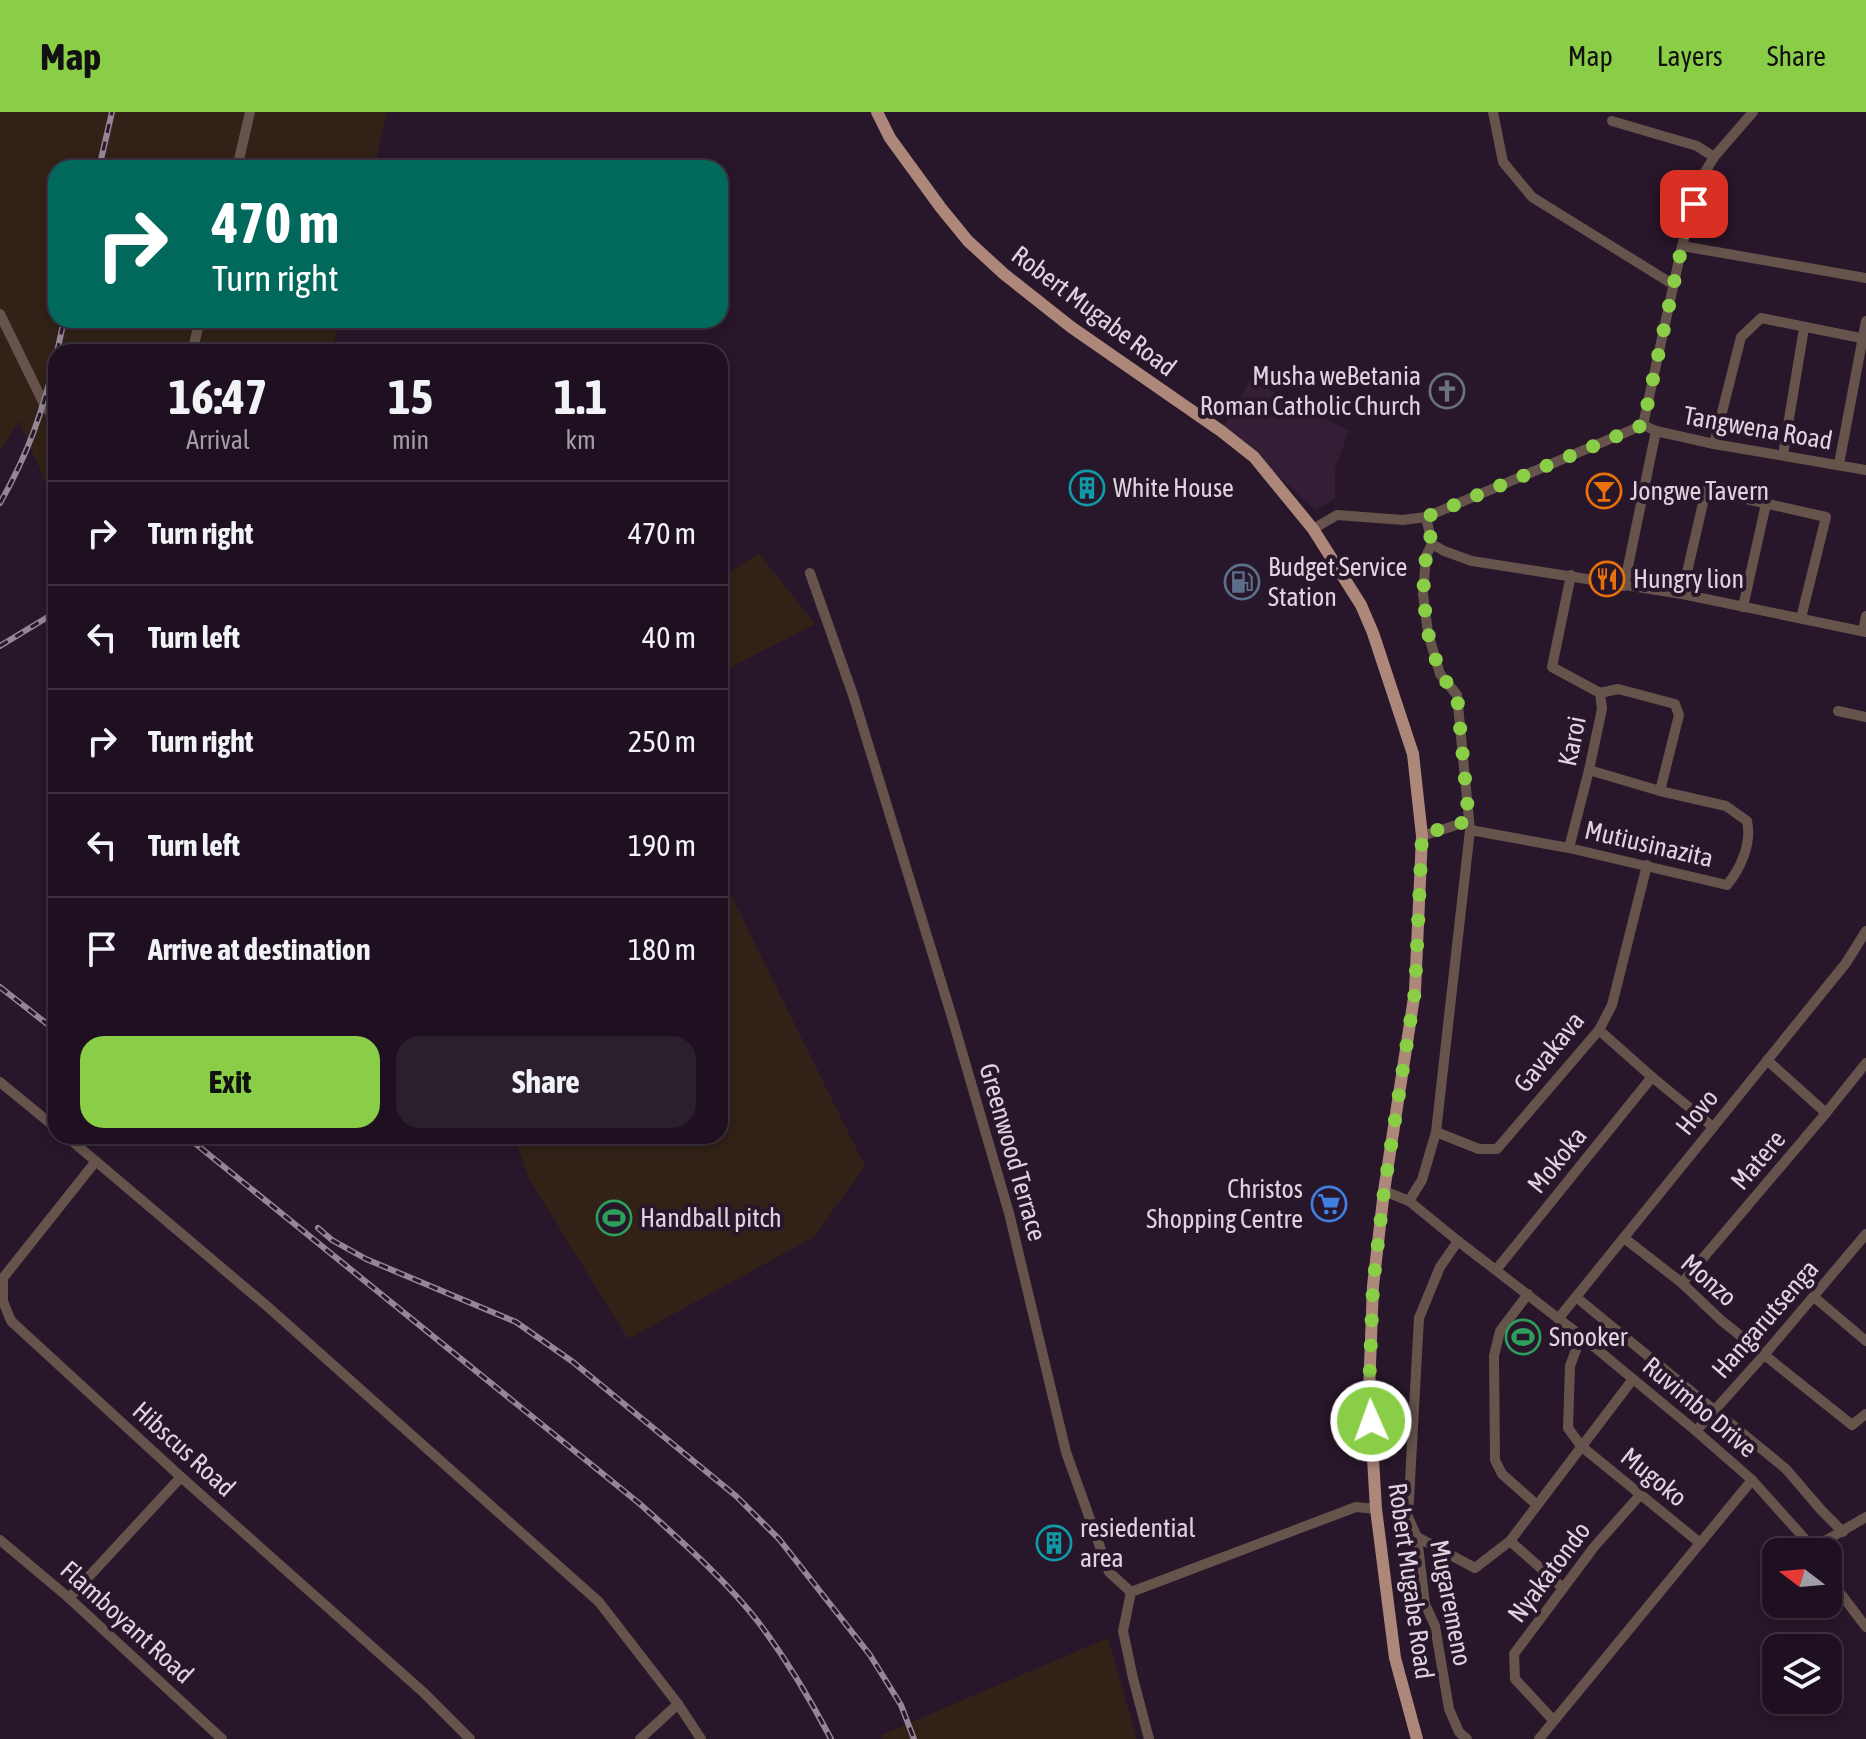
<!DOCTYPE html>
<html lang="en">
<head>
<meta charset="utf-8">
<style>
  body { margin:0; font-family:"Asap Condensed",sans-serif; background:#2b1e2d; color:#f1f3f6; height:100vh; display:flex; flex-direction:column; font-size:30px; white-space:nowrap }
  * { box-sizing:border-box; margin:0 }
  p { font-size:26px; color:#a19da5 }
  .icon { flex:none; width:44px; height:44px; fill:none; stroke:currentColor; stroke-width:2; stroke-linecap:round; stroke-linejoin:round }
  .map { position:relative; flex:1; overflow:hidden }
  .sheet { position:absolute; left:48px; top:232px; width:680px; height:800px; display:flex; flex-direction:column; background:#1e1020; border-radius:24px; box-shadow:0 4px 12px #0003,0 0 0 2px #3c303e }
  .sheet>* { flex:none }
  .banner { position:absolute; left:48px; top:48px; width:680px; height:168px; border-radius:24px; box-shadow:0 4px 12px #0003,0 0 0 2px #3c303e; background:#00695c; color:#fff; overflow:hidden }
  .needle { width:52px; rotate:286deg }
  .tools { position:absolute; left:1762px; top:1426px; display:grid; gap:16px }
  .tools a { display:grid; place-items:center; width:80px; height:80px; border-radius:16px; background:#1e1020; box-shadow:0 4px 12px #0003,0 0 0 2px #3c303e; font-size:40px }
  .pin { position:absolute; display:grid; place-items:center; width:68px; height:68px; color:#fff; margin:-34px; border-radius:16px; box-shadow:0 4px 12px #0006 }
  .me { position:absolute; width:88px; margin:-44px; rotate:358deg; stroke-linejoin:round; filter:drop-shadow(0 0 6px #0008) }
  .turn { display:flex; align-items:center; gap:28px; height:168px; padding:0 32px; font-size:36px }
  .turn .icon { width:104px; height:104px; stroke-width:2.5 }
  .turn b { display:block; font-size:56px; line-height:68px }
  .eta { display:flex; justify-content:space-evenly; align-items:center; height:136px; text-align:center }
  .eta b { font-size:48px; font-weight:700; line-height:56px }
  .primary-button { display:flex; gap:16px; margin-top:auto; padding:16px 32px }
  .primary-button a { flex:1; height:92px; border-radius:24px; background:#8ace47; color:#111; font-size:32px; font-weight:700; line-height:92px; text-align:center }
  .primary-button a+a { background:#2b1e2d; color:#f1f3f6 }
  ul { padding:0; list-style:none }
  li { display:flex; align-items:center; gap:24px; height:104px; padding:0 32px; border-top:2px solid #3c303e }
  li div { flex:1 }
  li b { display:block; font-size:30px }
  li em { font-style:normal }
  header { display:flex; align-items:center; gap:48px; box-sizing:border-box; height:112px; padding:0 40px; background:#8ace47; color:#111 }
  header strong { font-size:38px }
  nav { display:flex; gap:44px; margin-inline-start:auto; font-size:28px }
  .map>svg:first-child { display:block }
  .built { fill:#341e36 }
  .industrial { fill:#312117 }
  .lines { fill:none; stroke-linecap:round; stroke-linejoin:round }
  .minor { stroke:#65534c; stroke-width:10 }
  .major { stroke:#ad887a; stroke-width:12 }
  .rail-casing { stroke:#958695; stroke-width:6 }
  .rail { stroke:#28162a; stroke-width:3; stroke-dasharray:9; stroke-linecap:butt }
  .route { stroke:#8ace47; stroke-width:14; stroke-dasharray:0 25.2 }
  .labels { text-anchor:middle; stroke-width:8; stroke-linejoin:round; paint-order:stroke }
  .street-label { font-size:26px; fill:#e0d3e0; stroke:#28162a }
  .poi-label { font-size:26px; fill:#e0d3e0; stroke:#28162a; text-anchor:start }
</style>
</head>
<body>
<header>
<strong>Map</strong>
<nav><a>Map</a><a>Layers</a><a>Share</a></nav>
</header>
<div class="map">
<svg width="1866" height="1627" viewBox="0 0 1866 1627">
  <rect width="100%" height="100%" fill="#28162a"/>
  <!-- built -->
  <polygon class="built" points="1250,268 1349,319 1335,356 1335,387 1315,398 1224,314"/>
  <!-- industrial -->
  <g class="industrial">
    <polygon points="0,0 387,0 374,56 56,56 56,208 339,208 332,240 56,240 56,396 19,309 0,339"/>
    <polygon points="759,441 815,512 720,561 720,466"/>
    <polygon points="720,761 865,1054 814,1125 628,1227 529,1067 514,1024 720,1024"/>
    <polygon points="1108,1526 1137,1627 882,1627 881,1623"/>
  </g>
  <g class="lines">
    <!-- minor -->
    <g class="minor">
      <polyline points="1493,0 1503,50 1532,85 1674,173"/>
      <polyline points="1612,9 1697,34 1714,45"/>
      <polyline points="237,56 250,0"/>
      <polyline points="1682,134 1866,166"/>
      <polyline points="0,202 44,292 56,310"/>
      <polyline points="192,240 200,208"/>
      <polyline points="1643,313 1656,319 1714,332 1866,358"/>
      <polyline points="1714,332 1741,225 1761,206 1866,227"/>
      <polyline points="1783,343 1804,216"/>
      <polyline points="1839,352 1866,209"/>
      <polyline points="1426,405 1432,432 1444,439 1472,449 1682,482 1866,520"/>
      <polyline points="1313,417 1337,403 1403,408 1426,405 1643,313 1682,134 1699,70 1714,45 1753,0"/>
      <polyline points="810,461 853,583 951,902 1009,1101 1066,1340 1109,1460 1131,1480"/>
      <polyline points="1624,474 1656,319"/>
      <polyline points="1682,482 1706,378 1826,405 1801,506"/>
      <polyline points="1743,495 1766,392"/>
      <polyline points="1863,519 1866,504"/>
      <polyline points="1600,581 1618,577 1675,592 1679,603 1660,679"/>
      <polyline points="1838,599 1866,605"/>
      <path d="M1470,718L1569,736L1727,773C1741,756 1752,731 1747,709L1726,694L1660,679L1589,658"/>
      <polyline points="1422,724 1469,709"/>
      <polyline points="1569,736 1589,658 1602,597 1600,581 1552,555 1571,463"/>
      <polyline points="1599,918 1652,965 1713,1015"/>
      <polyline points="1767,948 1826,1001"/>
      <polyline points="0,970 56,1016"/>
      <polyline points="1436,1020 1479,1037 1497,1037 1599,918 1612,893 1647,753"/>
      <polyline points="66,1024 268,1195 599,1490 678,1592 701,1627"/>
      <polyline points="96,1049 3,1166 3,1189 11,1209 181,1365 423,1580 470,1627"/>
      <polyline points="1384,1079 1409,1089 1458,1129 1581,1224 1696,1319 1752,1368 1813,1436 1866,1405"/>
      <polyline points="1409,1089 1422,1068 1436,1020 1470,718 1457,583 1440,562 1428,521 1423,482 1426,444 1432,432"/>
      <polyline points="1624,1126 1682,1171 1722,1209 1852,1313 1866,1302"/>
      <polyline points="1458,1129 1440,1155 1419,1206 1408,1405 1417,1425 1425,1492 1435,1514 1449,1597 1459,1620 1467,1627"/>
      <polyline points="1496,1158 1652,965"/>
      <polyline points="1682,1171 1826,1001 1866,951"/>
      <polyline points="1528,1182 1500,1219 1494,1244 1495,1348 1502,1362 1537,1393"/>
      <polyline points="1576,1185 1786,1357 1822,1399 1843,1420"/>
      <polyline points="1814,1185 1866,1229"/>
      <polyline points="1558,1207 1846,851 1866,819"/>
      <polyline points="1581,1224 1570,1254 1568,1316 1581,1334 1700,1431"/>
      <polyline points="1696,1319 1764,1243 1866,1122"/>
      <polyline points="1417,1425 1475,1456 1510,1429 1633,1267"/>
      <polyline points="0,1428 69,1486 222,1627"/>
      <polyline points="1510,1429 1563,1476"/>
      <polyline points="1828,1465 1866,1515"/>
      <polyline points="1131,1480 1356,1395 1376,1397"/>
      <polyline points="1131,1480 1123,1519 1133,1566 1149,1627"/>
      <polyline points="69,1486 181,1365"/>
      <polyline points="1553,1608 1515,1567 1514,1542 1594,1435 1641,1382"/>
      <polyline points="640,1627 678,1592"/>
      <polyline points="1539,1627 1752,1368"/>
    </g>
    <!-- major -->
    <polyline class="major" points="877,0 890,26 941,96 968,129 1004,162 1071,215 1221,319 1254,345 1313,417 1361,493 1373,521 1413,642 1422,724 1415,879 1384,1079 1373,1174 1369,1279 1376,1397 1395,1546 1417,1627"/>
    <!-- rail casing -->
    <g class="rail-casing">
      <g id="rail">
        <polyline points="99,56 112,0"/>
        <polyline points="57,240 64,208"/>
        <path d="M0,391C28,342 43,299 56,244"/>
        <polyline points="0,534 56,500"/>
        <polyline points="0,875 56,919"/>
        <path d="M186,1024L640,1392C681,1429 725,1467 759,1511C786,1547 810,1587 831,1627"/>
        <polyline points="318,1116 332,1128 366,1147 516,1210 573,1250 736,1384 779,1427 870,1543 901,1593 914,1627"/>
      </g>
    </g>
    <!-- rail -->
    <use href="#rail" class="rail"/>
  </g>
  <g class="lines">
    <!-- route -->
    <polyline class="route" points="1371,1309 1369,1279 1373,1174 1384,1079 1415,879 1422,724 1445,715 1469,709 1457,583 1440,562 1428,521 1423,482 1426,444 1432,432 1426,405 1643,313 1682,134 1694,92"/>
  </g>
  <!-- icons -->
  <defs>
    <g id="church-ring" transform="scale(1.8)"><circle r="9.5" fill="#28162a" stroke="#6b7280" stroke-width="1.5"/><path d="M-1.2-6h2.4v3.5h3.3v2.4h-3.3V6h-2.4V-.1h-3.3v-2.4h3.3Z" fill="#6b7280"/></g>
    <g id="building-ring" transform="scale(1.8)"><circle r="9.5" fill="#28162a" stroke="#0f9aa8" stroke-width="1.5"/><path d="M-4-6H4V6H1V3H-1V6H-4ZM-2.5-4.3h1.7v1.8h-1.7ZM.8-4.3h1.7v1.8H.8ZM-2.5-1h1.7V.8h-1.7ZM.8-1h1.7V.8H.8Z" fill="#0f9aa8"/></g>
    <g id="bar-ring" transform="scale(1.8)"><circle r="9.5" fill="#28162a" stroke="#e8710a" stroke-width="1.5"/><path d="M-6-5H6L.8 .8V4.5H3.5V6h-7V4.5H-.8V.8Z" fill="#e8710a"/></g>
    <g id="restaurant-ring" transform="scale(1.8)"><circle r="9.5" fill="#28162a" stroke="#e8710a" stroke-width="1.5"/><path d="M-5-6h1v4h1v-4h1v4h1v-4h1v5L-1.5 .5V6h-2V.5L-5-1ZM5-6V6H3V1.5H1.5Q1.5-4 5-6Z" fill="#e8710a"/></g>
    <g id="fuel-ring" transform="scale(1.8)"><circle r="9.5" fill="#28162a" stroke="#5c6f8a" stroke-width="1.5"/><path d="M-5.5-6h7V0h2V4h1.3V-2.5L3-4.5l.8-.8L6-3V5H2.5V1h-1V6h-7ZM-4.2-4.7v3.2H.2V-4.7Z" fill="#5c6f8a"/></g>
    <g id="supermarket-ring" transform="scale(1.8)"><circle r="9.5" fill="#28162a" stroke="#3f7fe0" stroke-width="1.5"/><path d="M-6-5.5h2.5l.6 2H6L4.5 2H-2.5L-4.4-4H-6ZM-1.5 3.2a1.3 1.3 0 1 0 .1 0ZM3 3.2a1.3 1.3 0 1 0 .1 0Z" fill="#3f7fe0"/></g>
    <g id="stadium-ring" transform="scale(1.8)"><circle r="9.5" fill="#28162a" stroke="#2e9e5b" stroke-width="1.5"/><path d="M0-5a6.5 5 0 1 0 0 10a6.5 5 0 1 0 0-10ZM-3.5-1.8h7v3.6h-7Z" fill="#2e9e5b"/></g>
  </defs>
  <g fill-rule="evenodd">
    <use href="#church-ring" x="1447" y="279"/>
    <use href="#building-ring" x="1087" y="376"/>
    <use href="#bar-ring" x="1604" y="379"/>
    <use href="#restaurant-ring" x="1607" y="467"/>
    <use href="#fuel-ring" x="1242" y="470"/>
    <use href="#supermarket-ring" x="1329" y="1092"/>
    <use href="#stadium-ring" x="614" y="1106"/>
    <use href="#stadium-ring" x="1523" y="1225"/>
    <use href="#building-ring" x="1054" y="1431"/>
  </g>
  <g class="labels">
    <!-- street labels -->
    <g class="street-label">
      <text transform="translate(1094 199) rotate(37)" y="9">Robert Mugabe Road</text>
      <text transform="translate(1758 316) rotate(10)" y="9">Tangwena Road</text>
      <text transform="translate(1572 629) rotate(-78)" y="9">Karoi</text>
      <text transform="translate(1649 732) rotate(13)" y="9">Mutiusinazita</text>
      <text transform="translate(1549 940) rotate(-51)" y="9">Gavakava</text>
      <text transform="translate(1697 1000) rotate(-51)" y="9">Hovo</text>
      <text transform="translate(1013 1040) rotate(74)" y="9">Greenwood Terrace</text>
      <text transform="translate(1557 1048) rotate(-51)" y="9">Mokoka</text>
      <text transform="translate(1758 1048) rotate(-50)" y="9">Matere</text>
      <text transform="translate(1709 1168) rotate(41)" y="9">Monzo</text>
      <text transform="translate(1765 1207) rotate(-49)" y="9">Hangarutsenga</text>
      <text transform="translate(1700 1295) rotate(40)" y="9">Ruvimbo Drive</text>
      <text transform="translate(184 1337) rotate(42)" y="9">Hibscus Road</text>
      <text transform="translate(1654 1365) rotate(39)" y="9">Mugoko</text>
      <text transform="translate(1549 1460) rotate(-53)" y="9">Nyakatondo</text>
      <text transform="translate(1411 1469) rotate(82)" y="9">Robert Mugabe Road</text>
      <text transform="translate(1451 1491) rotate(79)" y="9">Mugaremeno</text>
      <text transform="translate(127 1510) rotate(42)" y="9">Flamboyant Road</text>
    </g>
    <!-- poi labels -->
    <g class="poi-label">
      <text x="1421" y="273" text-anchor="end">Musha weBetania<tspan x="1421" dy="30">Roman Catholic Church</tspan></text>
      <text x="1113" y="385">White House</text>
      <text x="1630" y="388">Jongwe Tavern</text>
      <text x="1268" y="464">Budget Service<tspan x="1268" dy="30">Station</tspan></text>
      <text x="1633" y="476">Hungry lion</text>
      <text x="1303" y="1086" text-anchor="end">Christos<tspan x="1303" dy="30">Shopping Centre</tspan></text>
      <text x="640" y="1115">Handball pitch</text>
      <text x="1549" y="1234">Snooker</text>
      <text x="1080" y="1425">resiedential<tspan x="1080" dy="30">area</tspan></text>
    </g>
  </g>
</svg>
<div class="tools">
<a><svg class="needle" viewBox="-14 -14 28 28"><path d="M0-13l5 13h-10z" fill="#e53935"/><path d="M0 13l5-13h-10z" fill="#a19da5"/></svg></a>
<a><svg class="icon" aria-label="layers" viewBox="0 0 24 24"><path d="M12 4l9 5-9 5-9-5zM3 14l9 5 9-5"/></svg></a>
</div>
<div class="pin" style="left:1694px;top:92px;background:#d93025"><svg class="icon" aria-label="arrive" viewBox="0 0 24 24"><path d="M6 21V4h12l-3 4 3 4H6"/></svg></div>
<svg class="me" style="left:1371px;top:1309px" viewBox="-20 -20 40 40"><circle r="17" fill="#8ace47" stroke="#fff" stroke-width="3"/><path d="M0-11L8 9 0 5-8 9z" fill="#fff"/></svg>
<div class="banner">
<div class="turn"><svg class="icon" aria-label="right" viewBox="0 0 24 24"><path d="M7 20v-9h11M14 6l5 5-5 5"/></svg><div><b>470 m</b>Turn right</div></div>
</div>
<section class="sheet">
<div class="eta">
<div><b>16:47</b><p>Arrival</p></div>
<div><b>15</b><p>min</p></div>
<div><b>1.1</b><p>km</p></div>
</div>
<ul>
<li><svg class="icon" aria-label="right" viewBox="0 0 24 24"><path d="M7 20v-9h11M14 6l5 5-5 5"/></svg><div><b>Turn right</b></div><em>470 m</em></li>
<li><svg class="icon" aria-label="left" viewBox="0 0 24 24"><path d="M17 20v-9H6M10 6l-5 5 5 5"/></svg><div><b>Turn left</b></div><em>40 m</em></li>
<li><svg class="icon" aria-label="right" viewBox="0 0 24 24"><path d="M7 20v-9h11M14 6l5 5-5 5"/></svg><div><b>Turn right</b></div><em>250 m</em></li>
<li><svg class="icon" aria-label="left" viewBox="0 0 24 24"><path d="M17 20v-9H6M10 6l-5 5 5 5"/></svg><div><b>Turn left</b></div><em>190 m</em></li>
<li><svg class="icon" aria-label="arrive" viewBox="0 0 24 24"><path d="M6 21V4h12l-3 4 3 4H6"/></svg><div><b>Arrive at destination</b></div><em>180 m</em></li>
</ul>
<div class="primary-button"><a>Exit</a><a>Share</a></div>
</section>
</div>
</body>
</html>
